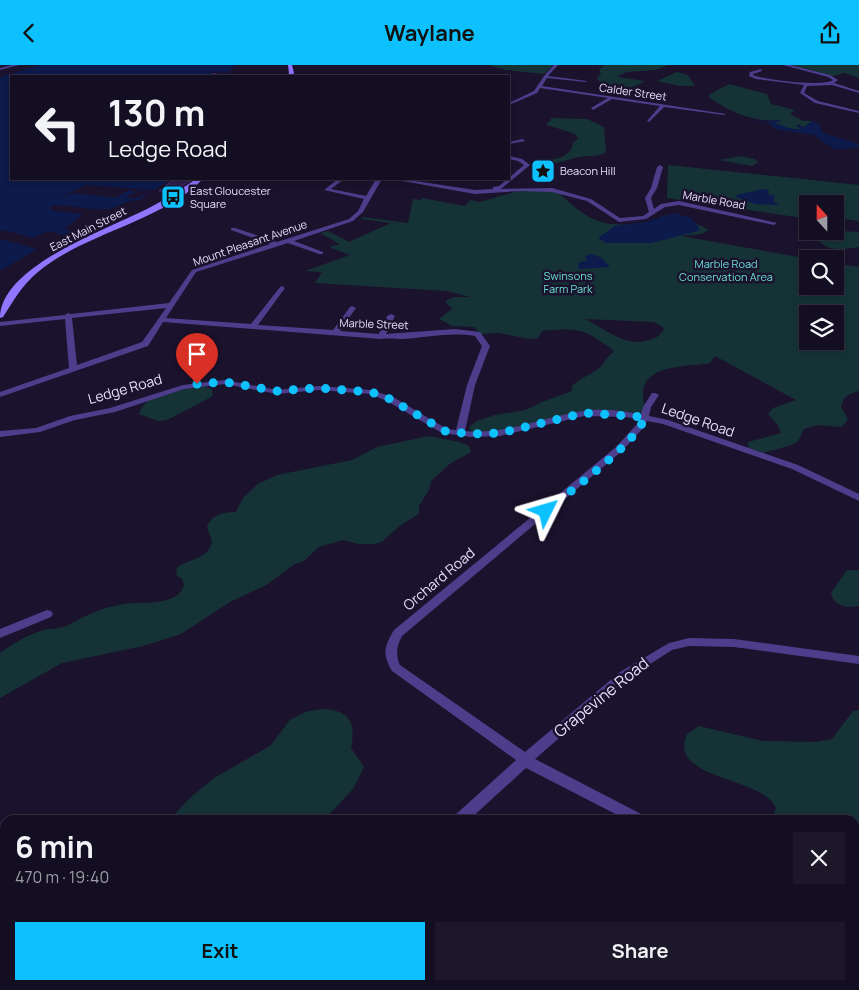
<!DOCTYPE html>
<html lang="en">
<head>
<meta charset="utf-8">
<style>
  body { margin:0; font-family:Manrope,sans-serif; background:#1d172a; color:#f1f3f6; height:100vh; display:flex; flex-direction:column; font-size:19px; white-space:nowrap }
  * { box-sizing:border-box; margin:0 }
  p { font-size:16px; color:#9d9ca5 }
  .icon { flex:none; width:28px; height:28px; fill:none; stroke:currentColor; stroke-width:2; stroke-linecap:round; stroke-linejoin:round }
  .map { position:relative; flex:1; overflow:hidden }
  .details { position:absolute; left:0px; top:750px; width:860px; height:175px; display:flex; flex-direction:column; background:#140e22; border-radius:15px 15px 0 0; box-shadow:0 2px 8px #0003,0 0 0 1px #332e40 }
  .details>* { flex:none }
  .top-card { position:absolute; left:10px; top:10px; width:500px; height:105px; border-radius:0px; box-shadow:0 2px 8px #0003,0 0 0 1px #332e40; background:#140e22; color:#f1f3f6; overflow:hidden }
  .needle { width:32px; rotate:339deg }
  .tools { position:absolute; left:799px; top:130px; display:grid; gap:10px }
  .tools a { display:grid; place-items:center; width:45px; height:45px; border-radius:0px; background:#140e22; box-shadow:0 2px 8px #0003,0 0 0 1px #332e40; font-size:25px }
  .pin { position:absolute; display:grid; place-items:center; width:42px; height:42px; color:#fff; margin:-51px -21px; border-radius:50% 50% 50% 0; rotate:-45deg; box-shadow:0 0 5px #0007 }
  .pin .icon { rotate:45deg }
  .me { position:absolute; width:55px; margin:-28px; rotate:50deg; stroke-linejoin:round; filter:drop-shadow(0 0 4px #0008) }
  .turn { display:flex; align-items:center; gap:18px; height:105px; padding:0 15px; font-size:22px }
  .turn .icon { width:65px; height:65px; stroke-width:2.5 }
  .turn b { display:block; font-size:35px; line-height:42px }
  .round { display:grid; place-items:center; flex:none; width:52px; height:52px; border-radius:0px; background:#1d172a }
  .summary { display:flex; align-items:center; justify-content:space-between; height:85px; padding:0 15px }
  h1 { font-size:30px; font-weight:700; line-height:38px }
  .primary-button { display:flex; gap:10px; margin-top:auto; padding:10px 15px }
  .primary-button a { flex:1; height:58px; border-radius:0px; background:#0cc1fd; color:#111; font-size:20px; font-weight:700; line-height:58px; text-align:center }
  .primary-button a+a { background:#1d172a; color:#f1f3f6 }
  header { display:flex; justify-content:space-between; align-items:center; height:65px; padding:0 15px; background:#0cc1fd; color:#111; font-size:22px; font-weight:700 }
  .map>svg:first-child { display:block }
  .green { fill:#153337; fill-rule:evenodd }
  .water { fill:#0c1a4c }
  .pier { fill:#1b122d }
  .building { fill:#2f1e4e; stroke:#4a3079 }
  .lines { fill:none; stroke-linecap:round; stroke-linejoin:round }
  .street { fill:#4c3e8b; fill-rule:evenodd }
  .secondary { fill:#8e76fe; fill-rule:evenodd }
  .route { stroke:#0cc1fd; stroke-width:9; stroke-dasharray:0 16.2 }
  .labels { text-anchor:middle; stroke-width:5; stroke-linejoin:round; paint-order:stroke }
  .far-street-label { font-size:11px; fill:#e7deff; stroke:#1b122d }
  .far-poi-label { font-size:11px; fill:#e7deff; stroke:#1b122d; text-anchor:start }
  .far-park-label { font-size:11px; fill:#68e0d4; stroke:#1b122d }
  .street-label { font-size:14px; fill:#e7deff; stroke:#1b122d }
  .near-street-label { font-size:16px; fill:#e7deff; stroke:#1b122d }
</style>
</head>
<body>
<header><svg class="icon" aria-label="back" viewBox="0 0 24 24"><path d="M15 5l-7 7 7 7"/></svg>Waylane<svg class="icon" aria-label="share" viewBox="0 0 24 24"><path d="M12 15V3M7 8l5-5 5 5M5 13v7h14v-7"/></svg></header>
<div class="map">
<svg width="859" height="925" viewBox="0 0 859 925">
  <rect width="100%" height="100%" fill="#1b122d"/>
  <!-- green -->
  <g class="green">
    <polygon points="489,0 554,0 544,9 505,5"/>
    <path d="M604,0H668L656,5L626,7L617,12L645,16C633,24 618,26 603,22L597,13L601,9L599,5Z"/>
    <polygon points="791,0 859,0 859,13 845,8 833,11"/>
    <polygon points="677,7 688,10 695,21 680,21 657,16"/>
    <path d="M729,19L767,29L771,39L795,45L790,49L803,56H812V58L804,62L796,59L803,65L788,63L774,58L780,55C753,57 732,48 710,33L709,30Z"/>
    <path d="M553,53L587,54L604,62L606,87C598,93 588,90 579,92C567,95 559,98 547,99L545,96C556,94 572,92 573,77L578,74L575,69L547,60V58L551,56L550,54Z"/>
    <polygon points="741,91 754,94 758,97 752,101 719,95"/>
    <polygon points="668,100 859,120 859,156 835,153 835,139 808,139 807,152 803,153 667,133"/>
    <path d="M518,126H557C589,157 603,164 647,157C656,156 662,150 669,150C681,151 698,159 709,165L701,169L681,171L810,194H808V221H835V198L859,202V326C849,329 843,331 841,342L848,354L842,362L818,360L804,364L798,376L792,380L763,388L748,383V377L781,368L778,360L768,349L773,343L796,335L715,291L710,298C691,302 648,298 643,325C642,331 645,341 645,348L585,346L499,366L472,367L469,362L477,356L495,350L526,345L542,337L572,326V321C580,313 590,310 599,303C605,298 606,292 614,286C583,263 579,263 542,266L538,273L529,274L499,268L481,269L474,262L452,261L439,254L452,244L445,236L454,232H471L446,226L315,218L322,207L305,206L350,190L329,182L340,179L320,168L328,166L349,177L391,158L361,154L362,152L408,158L413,134L421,135L422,133L465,141L470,135L480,137ZM808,249H835V276H808ZM585,254L654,257L664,263C662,270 656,273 649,275C625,283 606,264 585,254Z"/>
    <path d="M842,166L859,167V182C844,184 830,188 818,175L819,171Z"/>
    <path d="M204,321L212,324L213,331L167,355L158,356L139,349C146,326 183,324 204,321Z"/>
    <path d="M429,371L459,377L469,381L471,387L451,398L431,416L429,425L419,441V449L398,462L382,477L374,479H358L343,475L319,482L304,496L295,499L266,520L230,537L181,569L143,581L62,598L0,633V588C14,578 27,570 44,565C51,563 60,564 66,561C84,552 99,543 119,540C136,536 156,540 172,533C178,531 182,526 184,520L182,514L176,510L177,503C188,493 209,495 212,476L207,463C210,450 224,447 236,447L243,433L258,419L277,410L352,395L377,382Z"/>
    <path d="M847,505H859V541C847,543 834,542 831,528Z"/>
    <path d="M322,644C350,645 356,657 351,683L364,702L353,724L324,755H169L192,731L214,713L270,681L290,655L305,647Z"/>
    <path d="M859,645V792L855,796V755H771L776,743C763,711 666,715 687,669L699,661L763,676L816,677L832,674L853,646Z"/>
    <polygon points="5,895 5,920 140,920 134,925 0,925 0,896"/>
  </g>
  <!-- water -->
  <g class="water">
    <path d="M41,0H235L228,8L214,7L203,11H11V114H187L171,127H150L139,135C126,134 118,144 105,144C88,145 71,140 53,140L50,143L54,146L83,149L64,164L74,167L37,184L0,206V12Z"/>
    <polygon points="742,53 763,56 782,55 775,58 788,63 802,65 795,60 804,62 812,56 818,58 823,68 859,79 859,83 834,84 814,70 780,65 774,63 769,58"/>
    <polygon points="764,124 769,125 768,129 775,131 773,136 779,140 755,139 736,132 736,130"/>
    <polygon points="674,148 691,153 699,162 699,166 651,178 606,178 598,173 615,161 646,157"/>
    <polygon points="591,189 602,193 610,202 579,204 578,198 587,195 585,191"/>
  </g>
  <!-- pier -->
  <g class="pier">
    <polygon points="172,114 187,114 171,127 150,127 134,134 126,132 133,128 153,125 131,127 132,125 129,125 116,132 128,134 73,128 62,131 86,120 154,125"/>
    <polygon points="4,165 33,173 48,166 66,171 37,184 0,174 0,167"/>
  </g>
  <!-- building -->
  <polygon class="building" points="174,114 191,115 172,127 159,126"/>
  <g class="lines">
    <!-- street -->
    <g class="street">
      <polygon points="12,0 19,0 0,5 0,3"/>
      <polygon points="554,0 558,0 548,11 587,16 585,17 547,13 542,21 726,49 724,50 664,42 649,57 647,56 660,41 612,34 593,45 591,43 608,33 540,23 537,28 509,40 509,38 534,26 544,11"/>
      <path d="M783,0H790L830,10L838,15L834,18L859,26V28L832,20L807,21L804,28L818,36L859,46V48L815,38L800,28L804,20L756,14L749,11L750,7L761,4L762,6L753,9V10C764,15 825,22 833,15L828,12Z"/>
      <polygon points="213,8 228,11 212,10"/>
      <polygon points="266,9 290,9 292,10 265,11"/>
      <polygon points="523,74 525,76 509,79 509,77"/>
      <polygon points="509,91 522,94 530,100 501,124 552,123 591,134 620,153 643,151 649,147 645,133 651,123 657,102 660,100 663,102 657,123 651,133 654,144 661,139 679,136 777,158 774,160 679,140 665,142 646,154 619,157 587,136 552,127 521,126 475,129 391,114 402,114 475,125 493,124 493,122 499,121 524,100 518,96 509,94"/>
      <path d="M338,114H344L331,124L366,131L376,114H382L363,147L353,156L294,176L323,187V189H319L288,178L196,207L166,253L251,259L280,222L282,221L285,223L258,260L333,265L350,242L352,241L356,243L340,266L379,269L387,251L391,249L395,251L386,269L455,264L480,267L490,281L475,320L465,366C506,370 543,352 583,346C601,343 623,346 641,349L643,342L652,328H655L659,330L651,342L649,351L668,355L798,400L859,429V436L792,404L663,359L647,356L645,361L622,386L402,571C397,581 395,589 400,600L525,687L620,607L669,578L689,573L734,574L859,591V599L734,582L689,581L672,585L628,613L535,694L645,751L647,755H627L526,703L469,755H452L454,751L516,695L392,606C382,589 384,582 394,565L616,382L638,358L639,354L626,352L584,351L500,371L471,372L442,368L387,336L370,329L319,325L277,329L225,319L184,324L115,347L75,355L40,367L0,372V366L36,363L70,351L110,343L183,320L225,315L277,325L319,321L371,325L393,332L447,364L456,365L467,320L482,281L475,271C451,267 428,272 404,274C397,274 389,273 381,274L163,257L148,281L0,332V327L69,303L65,254L0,261V257L65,250L68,248L71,249L169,238L192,205L270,179L231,165V163H235L277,177L349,154L358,146L364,134L324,125ZM166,243L142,277L77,300L72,253Z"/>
      <polygon points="47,545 51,546 53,549 51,552 0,573 0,564"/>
      <polygon points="859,842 859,857 855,858 855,843"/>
      <rect x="0" y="865" width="5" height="16"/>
      <polygon points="855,874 859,876 859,897 855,895"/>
    </g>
    <!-- secondary -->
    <g class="secondary">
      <polygon points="288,0 292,0 294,8 292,11 287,11 289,8"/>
      <path d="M196,114H203C159,158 86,167 38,207C22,220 14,235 3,252L0,253C0,201 108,164 147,144C165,135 180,125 196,114Z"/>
    </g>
  </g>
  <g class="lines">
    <!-- route -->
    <path class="route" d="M197,319L225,317L277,326L318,323L371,327L390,334L445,366L471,369L500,368L584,348L645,352C636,379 570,426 546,446"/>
  </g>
  <!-- icons -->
  <defs>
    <g id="sight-square" transform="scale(1.25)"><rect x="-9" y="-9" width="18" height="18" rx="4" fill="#0cc1fd" stroke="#1b122d"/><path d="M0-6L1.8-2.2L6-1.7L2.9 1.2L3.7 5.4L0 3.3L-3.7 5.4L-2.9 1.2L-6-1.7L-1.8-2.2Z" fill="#111"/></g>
    <g id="bus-square" transform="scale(1.25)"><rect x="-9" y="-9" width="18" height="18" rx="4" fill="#0cc1fd" stroke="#1b122d"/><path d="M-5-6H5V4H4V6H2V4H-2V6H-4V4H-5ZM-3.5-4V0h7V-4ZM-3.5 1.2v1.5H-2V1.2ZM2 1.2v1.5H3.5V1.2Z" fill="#111"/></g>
  </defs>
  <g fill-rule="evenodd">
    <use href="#sight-square" x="543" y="106"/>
    <use href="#bus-square" x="173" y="132"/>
  </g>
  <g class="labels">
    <!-- far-street labels -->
    <g class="far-street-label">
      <text transform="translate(633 27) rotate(8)" y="4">Calder Street</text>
      <text transform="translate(714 135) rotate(10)" y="4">Marble Road</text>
      <text transform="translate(88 164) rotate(-27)" y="4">East Main Street</text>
      <text transform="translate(250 178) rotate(-19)" y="4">Mount Pleasant Avenue</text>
      <text transform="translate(374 259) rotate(2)" y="4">Marble Street</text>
    </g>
    <!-- far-poi labels -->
    <g class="far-poi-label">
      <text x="560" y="110">Beacon Hill</text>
      <text x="190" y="130">East Gloucester<tspan x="190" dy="13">Square</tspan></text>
    </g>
    <!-- far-park labels -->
    <g class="far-park-label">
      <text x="726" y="203">Marble Road<tspan x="726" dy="13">Conservation Area</tspan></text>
      <text x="568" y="215">Swinsons<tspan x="568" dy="13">Farm Park</tspan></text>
    </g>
    <!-- street labels -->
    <g class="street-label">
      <text transform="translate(125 324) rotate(-16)" y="5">Ledge Road</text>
      <text transform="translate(698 355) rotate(19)" y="5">Ledge Road</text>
      <text transform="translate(439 514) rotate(-40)" y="5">Orchard Road</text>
    </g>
    <!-- near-street labels -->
    <g class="near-street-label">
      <text transform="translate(601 632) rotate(-39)" y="6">Grapevine Road</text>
    </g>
  </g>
</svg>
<div class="tools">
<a><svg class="needle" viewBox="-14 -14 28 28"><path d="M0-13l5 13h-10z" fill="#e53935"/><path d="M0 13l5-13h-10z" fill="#9d9ca5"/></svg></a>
<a><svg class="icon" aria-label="search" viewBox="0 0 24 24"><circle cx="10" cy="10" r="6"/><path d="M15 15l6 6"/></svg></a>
<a><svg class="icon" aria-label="layers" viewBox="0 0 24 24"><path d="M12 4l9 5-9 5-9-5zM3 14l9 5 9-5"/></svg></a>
</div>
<div class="pin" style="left:197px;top:319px;background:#d93025"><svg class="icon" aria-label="arrive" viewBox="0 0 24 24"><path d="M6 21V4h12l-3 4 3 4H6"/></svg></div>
<svg class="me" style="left:546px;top:446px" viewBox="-20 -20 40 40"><path d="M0-17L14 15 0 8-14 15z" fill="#0cc1fd" stroke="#fff" stroke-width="4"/></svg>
<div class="top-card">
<div class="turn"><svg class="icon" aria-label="left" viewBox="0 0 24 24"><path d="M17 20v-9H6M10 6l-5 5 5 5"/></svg><div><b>130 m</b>Ledge Road</div></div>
</div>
<section class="details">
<div class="summary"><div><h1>6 min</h1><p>470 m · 19:40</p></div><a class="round"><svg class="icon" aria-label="close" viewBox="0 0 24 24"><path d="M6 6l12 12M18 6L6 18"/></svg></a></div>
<div class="primary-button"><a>Exit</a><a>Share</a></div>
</section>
</div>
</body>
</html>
